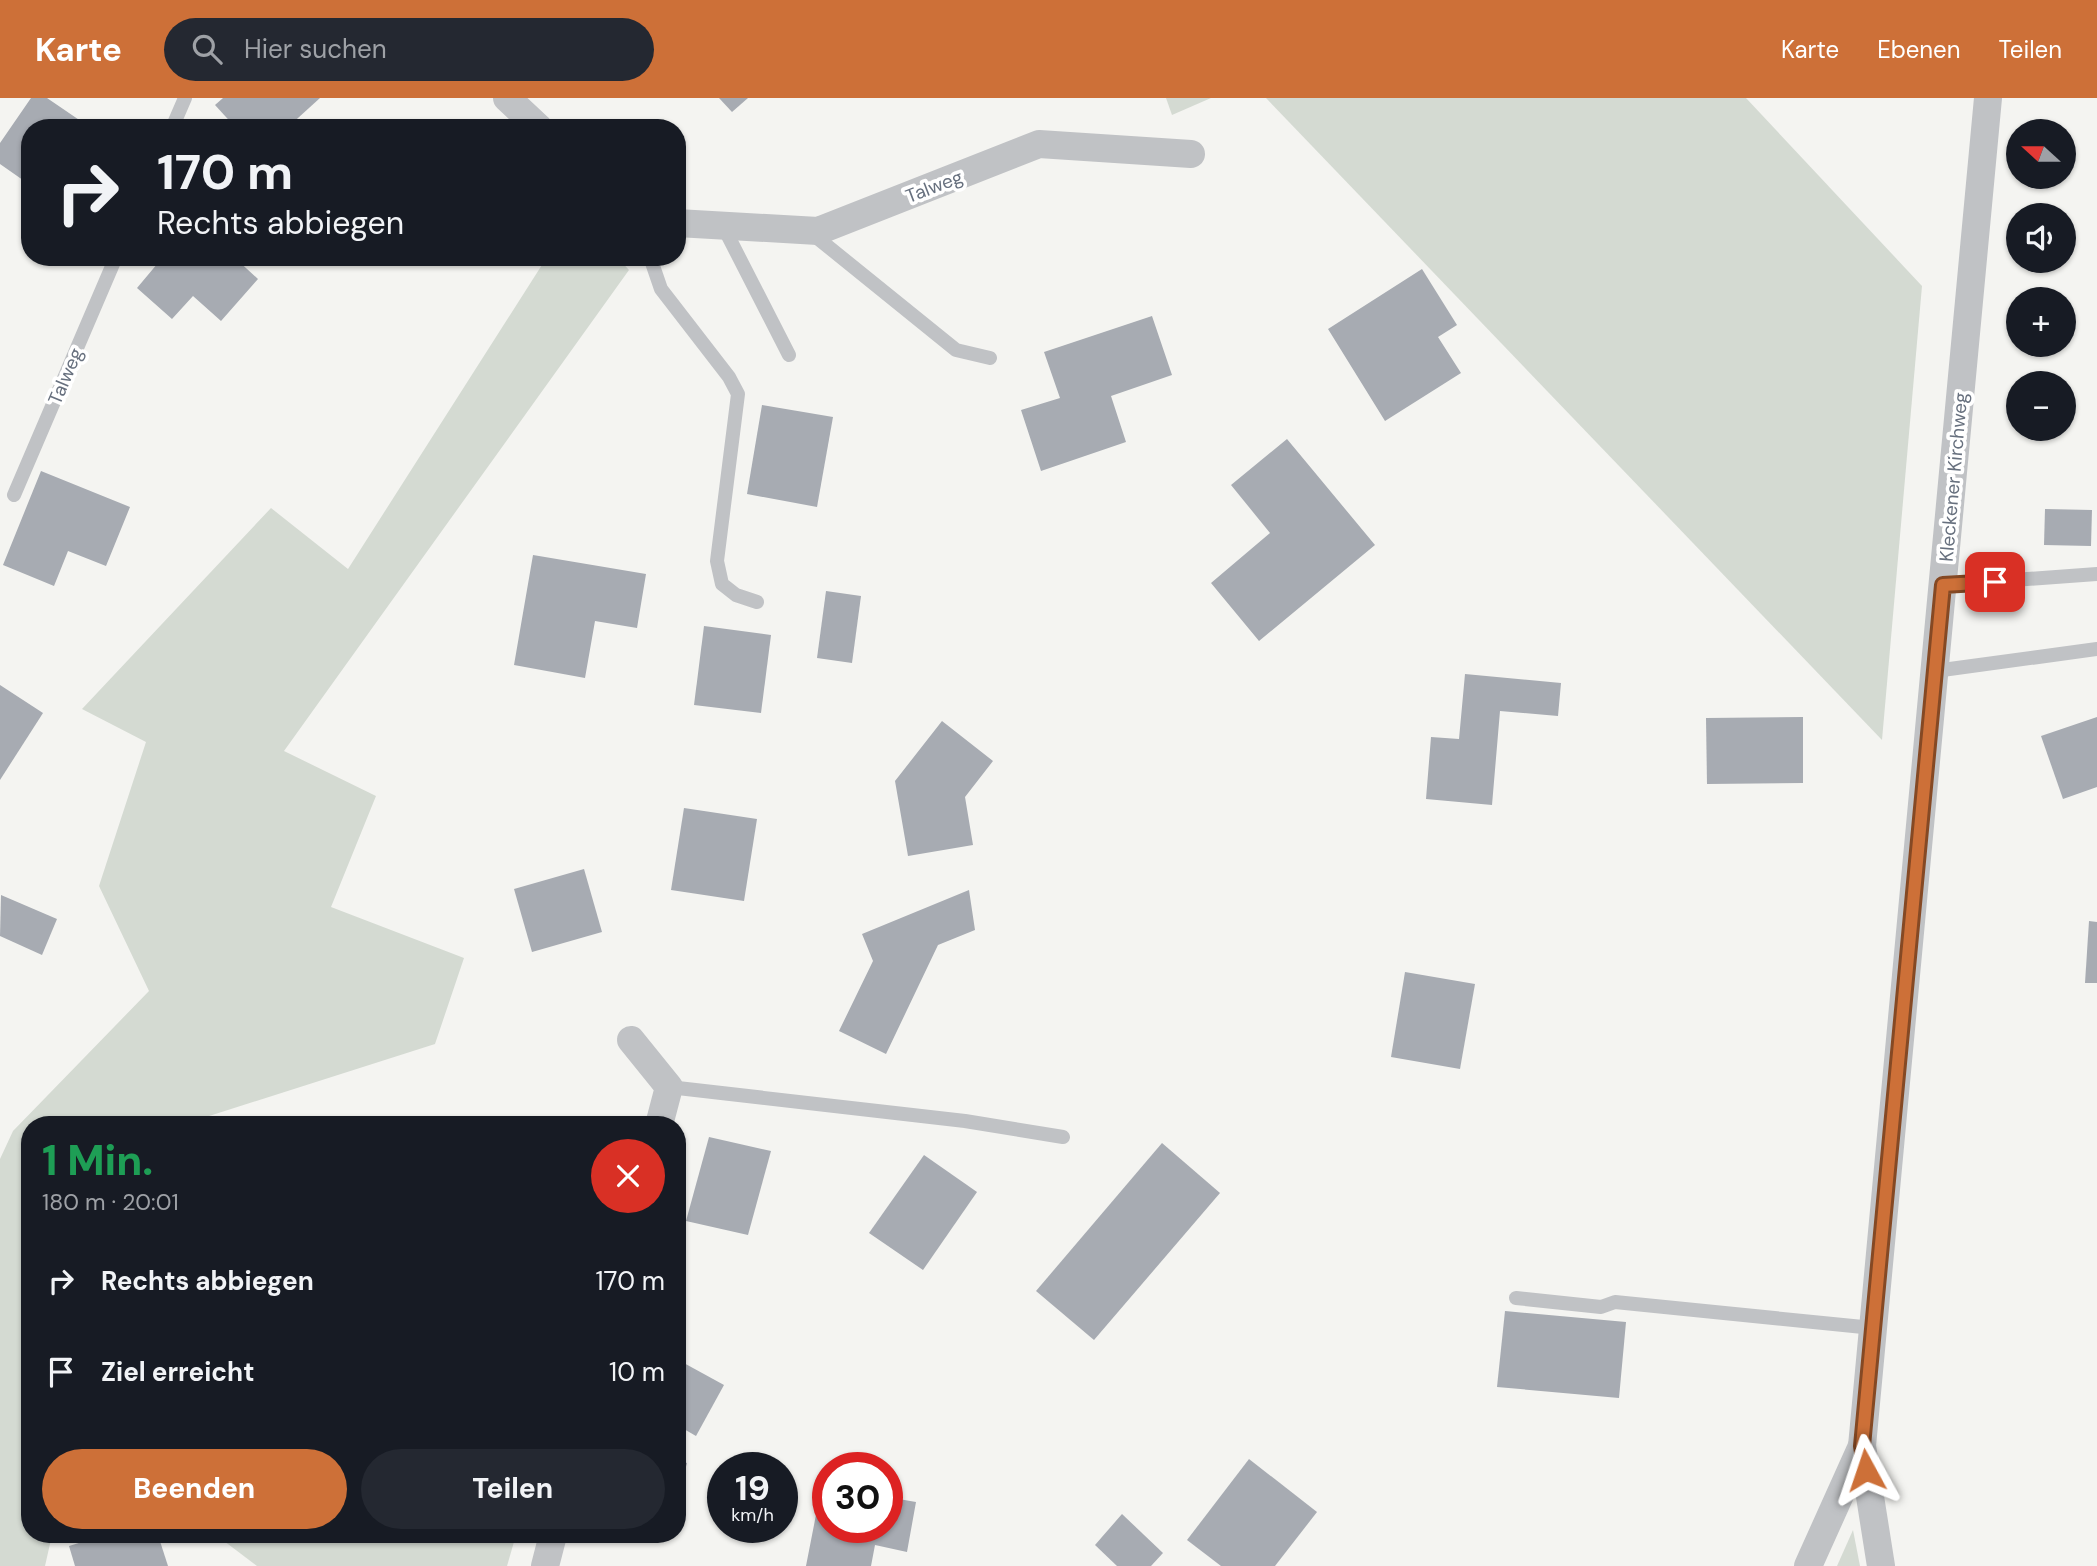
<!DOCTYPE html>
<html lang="de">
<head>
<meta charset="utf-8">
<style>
  body { margin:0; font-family:"DM Sans",sans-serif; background:#242831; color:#f1f3f6; height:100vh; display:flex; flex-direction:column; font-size:26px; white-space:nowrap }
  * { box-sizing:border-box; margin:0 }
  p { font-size:23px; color:#9ea1a6 }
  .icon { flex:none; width:38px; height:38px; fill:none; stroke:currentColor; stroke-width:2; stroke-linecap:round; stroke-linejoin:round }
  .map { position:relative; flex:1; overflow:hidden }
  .drawer { position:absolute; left:21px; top:1018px; width:665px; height:427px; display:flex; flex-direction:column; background:#171b24; border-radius:28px; box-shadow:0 2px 5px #0004 }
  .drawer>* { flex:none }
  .banner { position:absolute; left:21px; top:21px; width:665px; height:147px; border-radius:28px; box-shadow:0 2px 5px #0004; background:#171b24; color:#f1f3f6; overflow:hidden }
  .needle { width:46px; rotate:291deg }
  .controls { position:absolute; left:2006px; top:21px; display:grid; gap:14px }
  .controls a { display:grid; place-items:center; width:70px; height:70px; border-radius:50%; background:#171b24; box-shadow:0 2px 5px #0004; font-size:35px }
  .speed { position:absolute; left:707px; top:1354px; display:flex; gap:14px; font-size:35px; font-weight:700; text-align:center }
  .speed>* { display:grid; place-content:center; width:91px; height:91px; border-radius:50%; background:#171b24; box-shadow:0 2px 5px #0004; line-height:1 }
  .speed small { font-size:18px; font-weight:400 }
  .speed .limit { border:10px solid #d22; background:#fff; color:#111 }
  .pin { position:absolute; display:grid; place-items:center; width:60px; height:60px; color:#fff; margin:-30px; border-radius:14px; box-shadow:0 4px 10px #0006 }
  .me { position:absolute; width:77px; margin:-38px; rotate:355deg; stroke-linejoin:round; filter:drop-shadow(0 0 5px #0008) }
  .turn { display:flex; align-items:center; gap:24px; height:147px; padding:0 21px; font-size:32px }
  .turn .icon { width:91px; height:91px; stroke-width:2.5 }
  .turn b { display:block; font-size:49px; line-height:60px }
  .round { display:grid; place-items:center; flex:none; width:74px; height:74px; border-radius:37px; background:#242831 }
  .overview { display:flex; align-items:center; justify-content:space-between; height:119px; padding:0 21px }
  h1 { font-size:42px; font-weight:800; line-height:52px; color:#1e9e55 }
  .button { display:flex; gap:14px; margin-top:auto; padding:14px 21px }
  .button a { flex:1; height:80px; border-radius:42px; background:#cd7038; color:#fff; font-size:28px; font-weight:800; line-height:80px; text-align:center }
  .button a+a { background:#242831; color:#f1f3f6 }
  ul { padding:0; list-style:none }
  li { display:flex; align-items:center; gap:21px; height:91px; padding:0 21px }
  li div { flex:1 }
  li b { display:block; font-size:26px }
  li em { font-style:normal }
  header { display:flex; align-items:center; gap:42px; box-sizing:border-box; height:98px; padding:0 35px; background:#cd7038; color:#fff }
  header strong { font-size:33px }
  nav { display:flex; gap:38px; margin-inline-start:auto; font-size:24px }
  .search { width:490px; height:63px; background:#242831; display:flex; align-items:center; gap:18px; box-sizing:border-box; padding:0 24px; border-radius:38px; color:#9ea1a6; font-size:26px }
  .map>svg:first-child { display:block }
  .green { fill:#d4dad2 }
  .building { fill:#a7abb2 }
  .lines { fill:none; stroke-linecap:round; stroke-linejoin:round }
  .lane { stroke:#c0c2c5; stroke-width:14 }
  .street { stroke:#c0c2c5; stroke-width:28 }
  .route-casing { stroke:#854924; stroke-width:18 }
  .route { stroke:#cd7038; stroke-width:12 }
  .labels { text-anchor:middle; stroke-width:7; stroke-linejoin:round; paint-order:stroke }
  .street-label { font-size:19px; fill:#67707e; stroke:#fff }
</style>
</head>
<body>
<header>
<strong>Karte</strong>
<div class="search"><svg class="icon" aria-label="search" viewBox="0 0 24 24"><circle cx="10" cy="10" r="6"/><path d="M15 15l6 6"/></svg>Hier suchen</div>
<nav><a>Karte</a><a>Ebenen</a><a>Teilen</a></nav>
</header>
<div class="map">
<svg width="2097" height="1468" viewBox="0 0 2097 1468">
  <rect width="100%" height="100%" fill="#f4f4f1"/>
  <!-- green -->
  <g class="green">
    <polygon points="1166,0 1211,0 1172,17"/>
    <polygon points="1266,0 1746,0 1922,188 1882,642"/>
    <polygon points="547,159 617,159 629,172 284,653 376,698 331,809 464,860 435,946 181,1027 30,1027 30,1437 52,1437 45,1468 0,1468 0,1061 13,1033 149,893 99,788 146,644 82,611 271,410 348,471"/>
    <polygon points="1853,1432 1860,1468 1837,1468"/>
    <polygon points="216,1437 516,1437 507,1468 257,1468"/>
  </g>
  <!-- building -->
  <g class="building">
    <polygon points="31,0 47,0 91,30 30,30 30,87 0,66 0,45"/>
    <polygon points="223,0 320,0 287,30 236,30 215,7"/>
    <polygon points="719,0 748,0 732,14"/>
    <polygon points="163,159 234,159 258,181 221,223 193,198 172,221 137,190"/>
    <polygon points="1422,171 1457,227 1438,239 1461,275 1385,323 1328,231"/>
    <polygon points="1152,218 1172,277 1111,298 1126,344 1041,373 1021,312 1060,300 1044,254"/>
    <polygon points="762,307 833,319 817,409 747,396"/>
    <polygon points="1287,341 1375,447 1259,543 1211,485 1270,435 1231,387"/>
    <polygon points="41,373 130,409 106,468 68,453 54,488 3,467"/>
    <polygon points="2045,411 2092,412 2091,448 2044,447"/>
    <polygon points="533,457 646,476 637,530 595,523 585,580 514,567"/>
    <polygon points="826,493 861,498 852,565 817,560"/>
    <polygon points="704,528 771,537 761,615 694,607"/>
    <polygon points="1465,576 1561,585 1558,618 1500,613 1492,707 1426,701 1431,639 1459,641"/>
    <polygon points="0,587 43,615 0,682"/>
    <polygon points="1803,619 1803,685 1707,686 1706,620"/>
    <polygon points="2097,619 2097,689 2063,701 2041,638"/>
    <polygon points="942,623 993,663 965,699 973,747 908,758 895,683"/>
    <polygon points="684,710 757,721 744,803 671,792"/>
    <polygon points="584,771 602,834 532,854 514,791"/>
    <polygon points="969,792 975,832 938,847 886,956 839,933 873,863 862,836"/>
    <polygon points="1,797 57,821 42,857 0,838"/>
    <polygon points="2089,823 2097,824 2097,885 2085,885"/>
    <polygon points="1405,874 1475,886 1460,971 1391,959"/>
    <polygon points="416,1019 466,1025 465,1027 403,1027"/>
    <polygon points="709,1039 771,1053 748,1137 686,1123"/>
    <polygon points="1162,1045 1220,1095 1094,1242 1036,1193"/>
    <polygon points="924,1057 977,1094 923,1172 869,1135"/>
    <polygon points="1505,1213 1626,1224 1619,1300 1497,1289"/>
    <polygon points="677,1218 684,1221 678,1241 677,1241"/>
    <polygon points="682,1264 724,1287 696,1338 677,1327 677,1273"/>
    <polygon points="1249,1361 1317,1414 1275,1468 1221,1468 1187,1442"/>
    <polygon points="677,1362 687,1365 678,1399 677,1399"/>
    <polygon points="822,1386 828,1387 828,1430 887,1430 887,1399 916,1404 907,1454 875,1447 871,1468 806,1468"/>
    <polygon points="1122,1416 1163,1455 1151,1468 1117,1468 1095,1447"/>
    <polygon points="105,1437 158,1437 168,1468 75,1468 69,1448"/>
  </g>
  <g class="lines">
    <!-- lane -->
    <g class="lane">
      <polyline points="172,30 185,0"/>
      <polyline points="723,128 789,257"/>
      <polyline points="810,134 956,252 990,260"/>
      <polyline points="650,159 661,191 729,279 738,296 717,463 722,486 736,497 757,504"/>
      <polyline points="14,397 116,159"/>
      <polyline points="1943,487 2097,476"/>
      <polyline points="1935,573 2097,551"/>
      <polyline points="669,989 965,1023 1063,1039"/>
      <polyline points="1516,1200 1601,1209 1615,1204 1873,1230"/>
    </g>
    <!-- street -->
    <g class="street">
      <polyline points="507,0 539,30"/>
      <polyline points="677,125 818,133 1039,46 1191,56"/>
      <polyline points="631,942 669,989 659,1027"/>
      <polyline points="545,1468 553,1437"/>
      <polyline points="1808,1468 1862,1348"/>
      <polyline points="1881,1468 1862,1348 1988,0"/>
    </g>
  </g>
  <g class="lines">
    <!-- route casing -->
    <g class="route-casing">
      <polyline id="route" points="1866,1372 1862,1348 1943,487 1995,484"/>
    </g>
    <!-- route -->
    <use href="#route" class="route"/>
  </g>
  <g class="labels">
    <!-- street labels -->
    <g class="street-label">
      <text transform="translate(934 88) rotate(-21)" y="7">Talweg</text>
      <text transform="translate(65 278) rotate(-67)" y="7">Talweg</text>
      <text transform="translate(1953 379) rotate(-85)" y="7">Kleckener Kirchweg</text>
    </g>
  </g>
</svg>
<div class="controls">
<a><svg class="needle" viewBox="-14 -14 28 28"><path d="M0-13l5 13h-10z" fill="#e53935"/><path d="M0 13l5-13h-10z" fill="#9ea1a6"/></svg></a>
<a><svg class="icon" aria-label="sound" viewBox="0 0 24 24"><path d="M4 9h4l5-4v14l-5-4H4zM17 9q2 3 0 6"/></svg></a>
<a>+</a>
<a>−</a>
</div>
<div class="speed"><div>19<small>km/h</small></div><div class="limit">30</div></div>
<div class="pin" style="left:1995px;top:484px;background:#d93025"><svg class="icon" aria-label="arrive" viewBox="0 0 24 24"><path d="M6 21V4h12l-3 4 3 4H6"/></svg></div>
<svg class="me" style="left:1866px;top:1372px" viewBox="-20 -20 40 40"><path d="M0-17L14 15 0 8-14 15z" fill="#cd7038" stroke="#fff" stroke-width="4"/></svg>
<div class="banner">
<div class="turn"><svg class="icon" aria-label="right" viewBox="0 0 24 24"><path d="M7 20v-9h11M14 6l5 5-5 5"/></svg><div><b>170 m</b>Rechts abbiegen</div></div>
</div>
<section class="drawer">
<div class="overview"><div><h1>1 Min.</h1><p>180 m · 20:01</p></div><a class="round" style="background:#d93025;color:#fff"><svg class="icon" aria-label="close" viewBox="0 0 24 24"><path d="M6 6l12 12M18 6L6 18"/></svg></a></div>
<ul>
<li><svg class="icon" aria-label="right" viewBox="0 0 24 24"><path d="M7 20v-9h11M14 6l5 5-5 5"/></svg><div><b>Rechts abbiegen</b></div><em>170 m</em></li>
<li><svg class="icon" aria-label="arrive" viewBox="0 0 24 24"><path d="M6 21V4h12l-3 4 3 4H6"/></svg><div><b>Ziel erreicht</b></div><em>10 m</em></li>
</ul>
<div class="button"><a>Beenden</a><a>Teilen</a></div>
</section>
</div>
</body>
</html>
